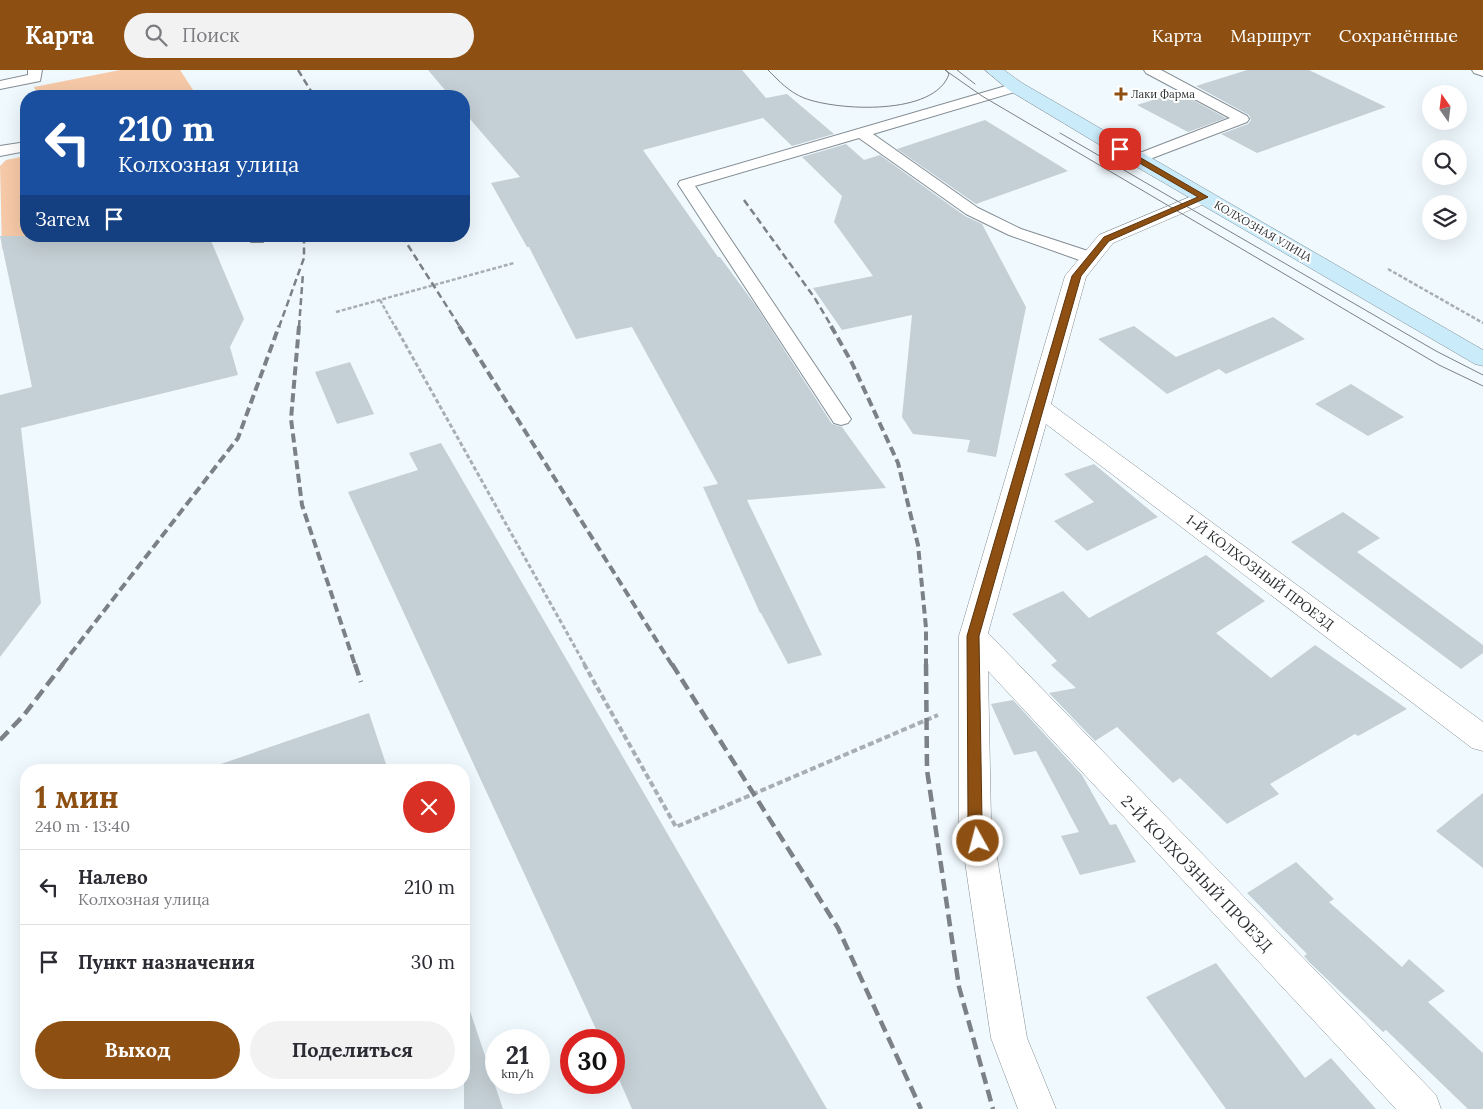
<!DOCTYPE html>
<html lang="ru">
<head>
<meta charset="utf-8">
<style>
  body { margin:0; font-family:Lora,serif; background:#f2f2f3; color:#2b2b33; height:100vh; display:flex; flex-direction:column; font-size:19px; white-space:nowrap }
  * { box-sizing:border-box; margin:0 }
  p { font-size:16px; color:#7c7c81 }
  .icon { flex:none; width:28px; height:28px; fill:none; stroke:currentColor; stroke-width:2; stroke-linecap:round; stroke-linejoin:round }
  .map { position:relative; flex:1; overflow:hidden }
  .side { position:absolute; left:20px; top:694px; width:450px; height:325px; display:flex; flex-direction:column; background:#fff; border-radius:20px; box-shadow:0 5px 20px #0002 }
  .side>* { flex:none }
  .top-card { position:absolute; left:20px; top:20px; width:450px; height:152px; border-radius:20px; box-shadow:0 5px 20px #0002; background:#1a4fa0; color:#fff; overflow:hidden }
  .needle { width:32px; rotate:346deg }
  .fabs { position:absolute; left:1422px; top:15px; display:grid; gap:10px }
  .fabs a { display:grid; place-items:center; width:45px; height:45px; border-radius:50%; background:#fff; box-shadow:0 5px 20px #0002; font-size:25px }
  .speed { position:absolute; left:485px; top:959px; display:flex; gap:10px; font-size:25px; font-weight:700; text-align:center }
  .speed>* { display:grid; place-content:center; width:65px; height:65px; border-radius:50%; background:#fff; box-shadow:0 5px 20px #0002; line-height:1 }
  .speed small { font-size:12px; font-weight:400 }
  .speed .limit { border:8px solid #d22; background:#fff; color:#111 }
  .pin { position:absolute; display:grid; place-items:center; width:42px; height:42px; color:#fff; margin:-21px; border-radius:10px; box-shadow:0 2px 8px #0006 }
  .me { position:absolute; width:55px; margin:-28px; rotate:353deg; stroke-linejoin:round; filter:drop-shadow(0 0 4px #0008) }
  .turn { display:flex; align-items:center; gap:18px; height:105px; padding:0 15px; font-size:22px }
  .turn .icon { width:65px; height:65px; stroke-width:2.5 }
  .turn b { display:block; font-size:35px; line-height:42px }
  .then { display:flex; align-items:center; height:48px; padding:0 15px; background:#0003; gap:10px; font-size:19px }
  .round { display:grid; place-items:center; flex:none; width:52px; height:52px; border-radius:26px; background:#f2f2f3 }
  .summary { display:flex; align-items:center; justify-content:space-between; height:85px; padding:0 15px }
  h1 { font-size:30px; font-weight:700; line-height:38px; color:#8d5012 }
  .cta { display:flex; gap:10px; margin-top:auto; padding:10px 15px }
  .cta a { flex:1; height:58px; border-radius:30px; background:#8d5012; color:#fff; font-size:20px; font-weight:700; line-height:58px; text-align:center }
  .cta a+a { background:#f2f2f3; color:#2b2b33 }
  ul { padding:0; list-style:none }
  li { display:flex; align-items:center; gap:15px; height:75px; padding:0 15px; border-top:1px solid #e1e1e2 }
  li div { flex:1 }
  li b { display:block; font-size:19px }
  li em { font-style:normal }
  header { display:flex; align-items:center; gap:30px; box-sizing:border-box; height:70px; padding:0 25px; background:#8d5012; color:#fff }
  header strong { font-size:24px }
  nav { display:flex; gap:28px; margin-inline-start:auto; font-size:18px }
  .search { width:350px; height:45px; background:#f2f2f3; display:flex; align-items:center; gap:12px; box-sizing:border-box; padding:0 18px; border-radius:28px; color:#7c7c81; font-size:19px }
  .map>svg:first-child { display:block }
  .green { fill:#f6caa8 }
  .building { fill:#c5d0d6 }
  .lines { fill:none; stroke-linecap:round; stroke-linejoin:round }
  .service-casing { stroke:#838d93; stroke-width:2 }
  .minor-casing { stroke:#838d93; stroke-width:1 }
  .secondary-casing { stroke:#838d93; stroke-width:1 }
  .path-far2 { stroke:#a8afb4; stroke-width:2.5; stroke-dasharray:4 2; stroke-linecap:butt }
  .path-far1 { stroke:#a8afb4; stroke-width:3; stroke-dasharray:4.5 2.5; stroke-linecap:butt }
  .path { stroke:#a8afb4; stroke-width:4; stroke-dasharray:6 3; stroke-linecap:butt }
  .service { fill:#fff; fill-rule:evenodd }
  .minor { fill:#fff; fill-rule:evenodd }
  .secondary { fill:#c9ebfa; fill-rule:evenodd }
  .tram { stroke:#7b8184; stroke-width:1 }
  .rail-far2 { stroke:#7b8184; stroke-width:2.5; stroke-dasharray:7 4; stroke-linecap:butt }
  .rail-far1 { stroke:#7b8184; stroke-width:4; stroke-dasharray:9 4.5; stroke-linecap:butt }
  .rail { stroke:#7b8184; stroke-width:4.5; stroke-dasharray:12 6; stroke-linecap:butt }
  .route { fill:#8d5012; stroke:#5c340c }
  .poi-dot { fill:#8d5012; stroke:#fff; stroke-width:2 }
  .labels { text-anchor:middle; stroke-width:4; stroke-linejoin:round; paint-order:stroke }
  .far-poi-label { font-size:11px; fill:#292d30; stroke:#fff; text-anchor:start }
  .far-street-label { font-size:11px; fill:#292d30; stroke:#fff }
  .street-label { font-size:14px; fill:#292d30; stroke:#fff }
  .near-street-label { font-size:16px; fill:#292d30; stroke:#fff }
</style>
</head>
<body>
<header>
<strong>Карта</strong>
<div class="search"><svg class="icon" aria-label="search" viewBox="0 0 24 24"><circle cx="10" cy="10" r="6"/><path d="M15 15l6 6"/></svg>Поиск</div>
<nav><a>Карта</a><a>Маршрут</a><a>Сохранённые</a></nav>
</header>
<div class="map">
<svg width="1483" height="1039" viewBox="0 0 1483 1039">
  <rect width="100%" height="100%" fill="#f0f9fe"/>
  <!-- green -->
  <g class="green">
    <polygon points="120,0 180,0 197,26 38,26 34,17"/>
    <polygon points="26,86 26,166 59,166 2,179 0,96 6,90"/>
  </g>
  <!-- building -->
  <g class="building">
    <polygon points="428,0 742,0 766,28 787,24 834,64 792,76 763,48 643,80 718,187 720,187 756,236 832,354 842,357 886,418 747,430 822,585 788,594 761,543 760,543 703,417 718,414 632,257 576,269 529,177 527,177 491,113 520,107 464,42 464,26 450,26"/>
    <polygon points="1247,0 1309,0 1386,37 1257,83 1221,64 1248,54 1251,50 1249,45 1196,16"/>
    <polygon points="1178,22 1226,48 1188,62 1137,35"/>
    <polygon points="985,50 1068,101 976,134 897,79"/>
    <polygon points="846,74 864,90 880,85 965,146 982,154 1026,237 996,387 967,382 970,370 913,364 902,347 912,245 842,260 813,218 873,206 834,152 842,126 802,87"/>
    <polygon points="0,166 209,166 244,249 230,277 238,305 21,358 41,533 0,587 0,325 32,317"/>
    <polygon points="1273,247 1305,269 1226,304 1219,299 1167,324 1098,269 1134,256 1176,287"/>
    <polygon points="350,292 374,344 337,354 315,302"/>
    <polygon points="1351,314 1404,347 1368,366 1315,334"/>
    <polygon points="441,373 827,1039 632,1039 614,998 614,970 601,970 348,422 418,400 409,383"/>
    <polygon points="1094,394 1158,447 1087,481 1054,451 1094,432 1064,404"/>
    <polygon points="1343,442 1380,468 1357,482 1483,575 1483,583 1461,599 1291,472"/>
    <polygon points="1206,485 1265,531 1216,563 1271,608 1315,575 1407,639 1358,666 1355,664 1270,714 1279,724 1227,754 1180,708 1173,713 1117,657 1095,671 1049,623 1076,618 1051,595 1057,591 1012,544 1063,521 1089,548"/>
    <polygon points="1013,630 1082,705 1110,755 1116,754 1136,792 1080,805 1061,766 1079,762 1036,681 1014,685 991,634"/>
    <polygon points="369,643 388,700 219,700 218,695"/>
    <polygon points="1483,723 1483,798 1436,761"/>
    <polygon points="1296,792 1334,829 1329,832 1402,897 1409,889 1445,921 1428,932 1483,983 1483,1039 1468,1039 1386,960 1383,962 1310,893 1304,886 1307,884 1247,823"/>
    <polygon points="1216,893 1305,1008 1331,988 1376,1039 1226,1039 1146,927"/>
    <polygon points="469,938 503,1039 464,1039 464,939"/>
  </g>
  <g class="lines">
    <!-- service casing -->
    <g class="service-casing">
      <g id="service">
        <polygon points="28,0 42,0 40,11 0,19 0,11 28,5"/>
        <polygon points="1144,0 1161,0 1247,46 1249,49 1247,52 1142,92 1132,92 1129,89 1132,86 1230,48 1146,3"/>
        <polygon points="1472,0 1483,0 1483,6 1474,3"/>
        <polygon points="1016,13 1021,14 1023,17 1021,20 873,64 978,138 1021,159 1097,184 1099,188 1097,192 1085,192 1009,165 966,144 859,68 695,116 851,349 848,353 841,355 834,353 678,114 680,111"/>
        <polygon points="26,72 26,81 0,86 0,76"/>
        <polygon points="248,166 264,166 265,168 263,172 251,172"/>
      </g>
    </g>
    <!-- minor casing -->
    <g class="minor-casing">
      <polygon id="minor" points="1204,121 1211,123 1214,127 1211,131 1113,173 1086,207 1051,334 1483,652 1483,681 1472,678 1046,354 988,563 1436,1025 1441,1039 1396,1039 988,601 991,751 1027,968 1056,1039 1018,1039 991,968 959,751 959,566 1065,206 1099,165"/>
    </g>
    <!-- secondary casing -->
    <g class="secondary-casing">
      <polygon id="secondary" points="985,0 1004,0 1022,13 1483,280 1483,296 1475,294 1130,93 1010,21"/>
    </g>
    <!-- path-far2 -->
    <g class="path-far2">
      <polyline points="1388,199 1483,253"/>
      <polyline points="380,230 395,257"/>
      <polyline points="336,242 514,193"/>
    </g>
    <!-- path-far1 -->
    <polyline class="path-far1" points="395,256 585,595"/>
    <!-- path -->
    <polyline class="path" points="584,594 676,757 938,645"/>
    <!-- service -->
    <use href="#service" class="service"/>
    <!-- minor -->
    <use href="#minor" class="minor"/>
    <!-- secondary -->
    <use href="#secondary" class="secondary"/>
    <!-- tram -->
    <g class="tram">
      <path d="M768,0C779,11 789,22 804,28C838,41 935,46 949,4L946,0"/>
      <polyline points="945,0 982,26 1439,295 1483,316"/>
      <polyline points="957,0 975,14"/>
      <polyline points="1060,63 1436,281 1483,305"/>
    </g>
    <!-- rail-far2 -->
    <g class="rail-far2">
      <polyline points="298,0 314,26"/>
      <polyline points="744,130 814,227 832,257"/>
      <polyline points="402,166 460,257"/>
      <polyline points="279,257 304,188 304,166"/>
      <polyline points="299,257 303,203"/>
    </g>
    <!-- rail-far1 -->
    <g class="rail-far1">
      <polyline points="299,256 291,349 302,435 355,595"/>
      <polyline points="459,256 672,595"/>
      <polyline points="831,256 852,293 898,393 918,475 926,558 926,595"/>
      <polyline points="62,595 238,368 279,256"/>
    </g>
    <!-- rail -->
    <g class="rail">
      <polyline points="355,594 361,612"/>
      <polyline points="672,594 838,858 921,1039"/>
      <polyline points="926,594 927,700 959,917 993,1039"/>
      <polyline points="0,670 24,645 63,594"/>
    </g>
  </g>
  <!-- route -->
  <polygon class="route" points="1117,77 1122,77 1208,127 1109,171 1081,206 979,566 982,751 985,771 983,775 978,777 973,775 968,751 967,566 1072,206 1104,167 1198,127 1117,80"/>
  <!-- markers -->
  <path class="poi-dot" d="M1118.5 16.5h5v5h5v5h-5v5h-5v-5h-5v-5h5z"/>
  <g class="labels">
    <!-- far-poi labels -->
    <g class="far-poi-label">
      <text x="1131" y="28">Лаки Фарма</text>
    </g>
    <!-- far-street labels -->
    <g class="far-street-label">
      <text transform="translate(1263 161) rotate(30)" y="4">КОЛХОЗНАЯ УЛИЦА</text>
    </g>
    <!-- street labels -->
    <g class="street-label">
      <text transform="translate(1260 502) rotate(37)" y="5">1-Й КОЛХОЗНЫЙ ПРОЕЗД</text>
    </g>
    <!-- near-street labels -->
    <g class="near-street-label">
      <text transform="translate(1197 803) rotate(46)" y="6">2-Й КОЛХОЗНЫЙ ПРОЕЗД</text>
    </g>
  </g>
</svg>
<div class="fabs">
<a><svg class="needle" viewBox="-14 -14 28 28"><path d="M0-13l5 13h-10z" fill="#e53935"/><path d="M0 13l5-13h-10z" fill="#7c7c81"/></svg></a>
<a><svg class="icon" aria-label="search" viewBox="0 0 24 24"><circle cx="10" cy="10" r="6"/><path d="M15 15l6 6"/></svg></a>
<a><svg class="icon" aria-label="layers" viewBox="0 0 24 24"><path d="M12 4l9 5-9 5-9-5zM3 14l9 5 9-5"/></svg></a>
</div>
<div class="speed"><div>21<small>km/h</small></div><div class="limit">30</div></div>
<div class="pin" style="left:1120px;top:79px;background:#d93025"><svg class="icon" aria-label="arrive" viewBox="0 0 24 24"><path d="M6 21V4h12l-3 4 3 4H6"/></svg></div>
<svg class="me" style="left:978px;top:771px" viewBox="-20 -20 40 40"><circle r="17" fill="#8d5012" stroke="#fff" stroke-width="3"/><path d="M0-11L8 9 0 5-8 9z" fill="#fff"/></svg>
<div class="top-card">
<div class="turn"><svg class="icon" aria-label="left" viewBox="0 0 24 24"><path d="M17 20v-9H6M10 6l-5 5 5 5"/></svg><div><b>210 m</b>Колхозная улица</div></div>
<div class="then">Затем<svg class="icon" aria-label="arrive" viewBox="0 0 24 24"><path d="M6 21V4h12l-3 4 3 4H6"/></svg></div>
</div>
<section class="side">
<div class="summary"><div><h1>1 мин</h1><p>240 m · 13:40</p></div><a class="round" style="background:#d93025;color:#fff"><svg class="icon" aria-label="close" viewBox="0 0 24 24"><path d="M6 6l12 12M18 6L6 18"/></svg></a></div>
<ul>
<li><svg class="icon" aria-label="left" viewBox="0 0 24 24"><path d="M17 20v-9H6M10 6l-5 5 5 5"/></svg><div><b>Налево</b><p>Колхозная улица</p></div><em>210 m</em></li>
<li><svg class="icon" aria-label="arrive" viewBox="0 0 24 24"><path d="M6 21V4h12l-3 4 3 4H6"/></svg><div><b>Пункт назначения</b></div><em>30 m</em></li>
</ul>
<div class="cta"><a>Выход</a><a>Поделиться</a></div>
</section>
</div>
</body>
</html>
